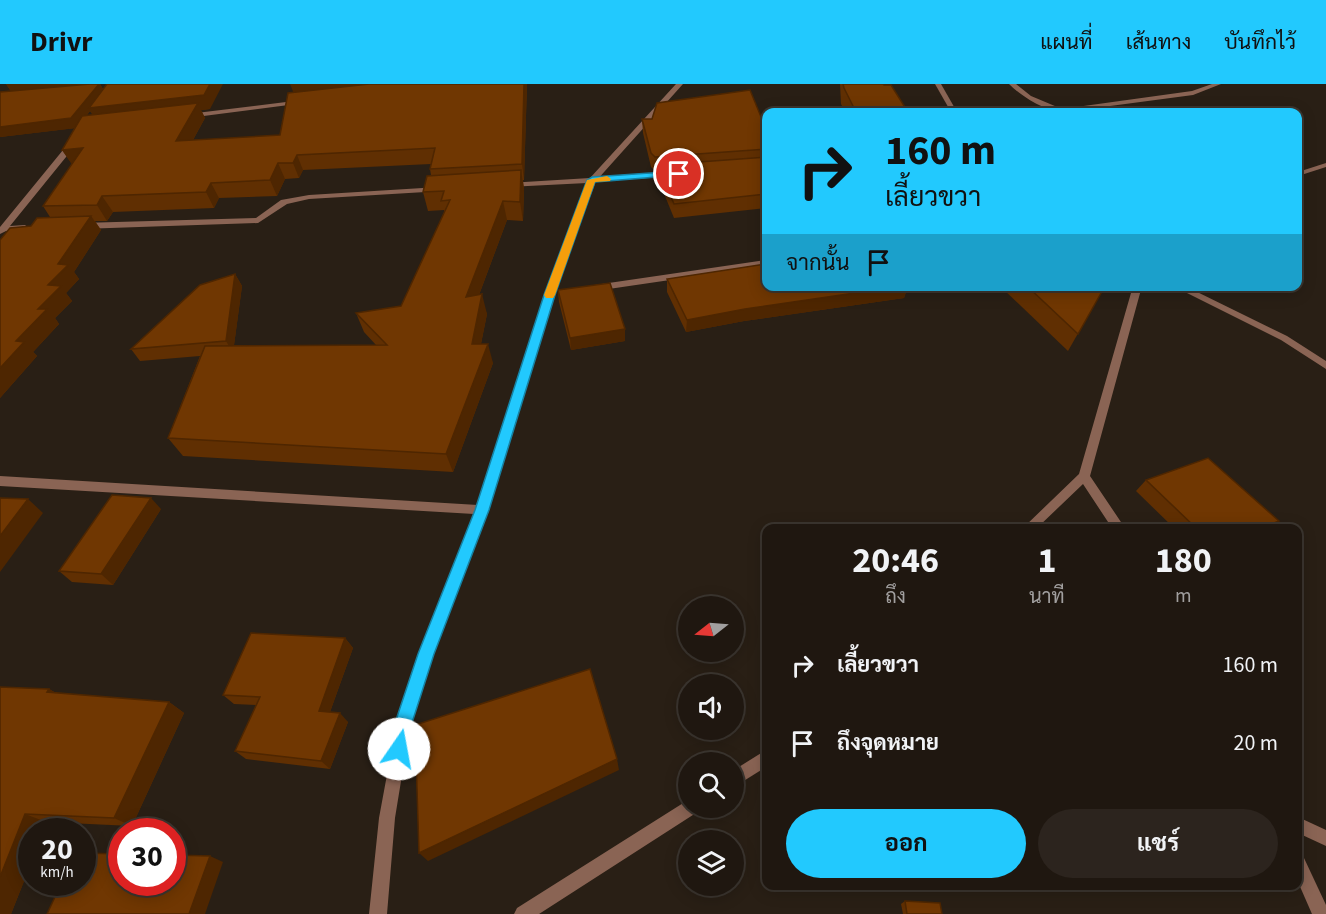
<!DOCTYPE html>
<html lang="th">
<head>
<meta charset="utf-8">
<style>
  body { margin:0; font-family:"Source Sans 3",Sarabun,sans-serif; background:#2c241e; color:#f1f3f6; height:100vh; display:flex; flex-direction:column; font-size:22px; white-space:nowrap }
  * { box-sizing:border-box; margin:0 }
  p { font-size:20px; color:#a19f9f }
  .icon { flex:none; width:33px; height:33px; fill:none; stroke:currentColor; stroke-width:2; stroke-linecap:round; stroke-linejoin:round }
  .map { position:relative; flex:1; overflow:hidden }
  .drawer { position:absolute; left:762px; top:440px; width:540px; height:366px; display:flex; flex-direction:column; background:#1f1710; border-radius:12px; box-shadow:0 3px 15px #0003,0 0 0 2px #3c3630 }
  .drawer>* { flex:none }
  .banner { position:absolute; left:762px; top:24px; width:540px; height:183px; border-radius:12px; box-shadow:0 3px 15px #0003,0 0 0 2px #3c3630; background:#22c9fe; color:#111; overflow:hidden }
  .needle { width:39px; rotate:253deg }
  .buttons { position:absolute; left:678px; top:512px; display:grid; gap:12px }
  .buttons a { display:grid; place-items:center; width:66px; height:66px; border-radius:50%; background:#1f1710; box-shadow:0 3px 15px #0003,0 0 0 2px #3c3630; font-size:30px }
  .speed { position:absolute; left:18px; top:734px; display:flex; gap:12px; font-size:30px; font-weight:700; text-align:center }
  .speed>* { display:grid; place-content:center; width:78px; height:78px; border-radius:50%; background:#1f1710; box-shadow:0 3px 15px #0003,0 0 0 2px #3c3630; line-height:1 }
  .speed small { font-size:15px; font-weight:400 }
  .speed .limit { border:9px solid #d22; background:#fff; color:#111 }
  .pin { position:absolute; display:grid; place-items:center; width:51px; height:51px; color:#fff; margin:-26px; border:3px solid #fff; border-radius:50%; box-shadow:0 2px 6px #0007 }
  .me { position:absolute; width:66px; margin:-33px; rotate:12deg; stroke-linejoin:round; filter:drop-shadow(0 0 4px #0008) }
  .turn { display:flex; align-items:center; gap:21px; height:126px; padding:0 24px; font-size:27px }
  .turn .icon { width:78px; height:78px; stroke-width:2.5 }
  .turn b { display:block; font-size:42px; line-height:51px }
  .then { display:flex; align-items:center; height:57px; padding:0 24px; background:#0003; gap:12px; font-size:22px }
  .eta { display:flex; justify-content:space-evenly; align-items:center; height:102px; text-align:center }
  .eta b { font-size:36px; font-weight:700; line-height:42px }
  .action { display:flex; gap:12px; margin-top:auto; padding:12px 24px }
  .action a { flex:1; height:69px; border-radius:36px; background:#22c9fe; color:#111; font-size:24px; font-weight:700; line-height:69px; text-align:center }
  .action a+a { background:#2c241e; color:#f1f3f6 }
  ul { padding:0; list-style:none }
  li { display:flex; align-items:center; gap:18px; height:78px; padding:0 24px }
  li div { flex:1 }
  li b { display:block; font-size:22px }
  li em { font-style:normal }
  header { display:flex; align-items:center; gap:36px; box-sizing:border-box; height:84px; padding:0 30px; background:#22c9fe; color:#111 }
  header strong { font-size:28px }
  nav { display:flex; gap:33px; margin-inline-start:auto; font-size:21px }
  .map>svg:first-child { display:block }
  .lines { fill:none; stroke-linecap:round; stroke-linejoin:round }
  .lane { fill:#8a6454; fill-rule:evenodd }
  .street { fill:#8a6454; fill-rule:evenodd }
  .wall { fill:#602f02; fill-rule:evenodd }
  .shaded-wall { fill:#4e2601 }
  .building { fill:#703702; stroke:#4e2601; stroke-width:1.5 }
  .route { fill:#22c9fe; stroke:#1683a5; stroke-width:1.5 }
  .slow { fill:#f59e0b }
</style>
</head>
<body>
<header>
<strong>Drivr</strong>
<nav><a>แผนที่</a><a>เส้นทาง</a><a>บันทึกไว้</a></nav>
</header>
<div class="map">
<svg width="1326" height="830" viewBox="0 0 1326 830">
  <rect width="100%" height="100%" fill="#291f15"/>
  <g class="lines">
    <!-- lane -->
    <polygon class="lane" points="673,88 676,88 676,92 592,98 588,96 592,94"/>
    <!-- street -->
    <g class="street">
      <polygon points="676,0 683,0 596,97 554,211 488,426 433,570 410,642 395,734 387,830 369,830 379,734 396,642 419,570 474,430 0,402 0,392 478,421 544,211 587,99 507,103 503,101 507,99 590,94"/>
      <polygon points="935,0 941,0 957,28 951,28"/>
      <path d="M1009,0H1016L1031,12L1062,25L1192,7L1212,0H1221L1193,11L1065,28C1046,28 1022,13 1009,0Z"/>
      <polygon points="302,16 304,17 304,19 188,34 185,32 188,30"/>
      <polygon points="72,55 79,57 10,142 25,141 29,144 28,146 6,147 0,150 0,143"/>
      <polygon points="1326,79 1326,83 1298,92 1298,88"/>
      <polygon points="439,103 443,105 442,107 309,115 287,120 258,139 81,145 77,142 81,139 256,134 281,116 309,111"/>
      <polygon points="766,176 766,182 595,207 590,204 595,201"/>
      <polygon points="1133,202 1142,202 1090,392 1125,444 1112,444 1083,400 1037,444 1023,444 1079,390"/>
      <polygon points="1173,202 1185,202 1287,252 1326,277 1326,285 1281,256"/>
      <polygon points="766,666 766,683 734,703 734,686"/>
      <polygon points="688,716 688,723 698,723 696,729 539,830 514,830 517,824"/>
      <polygon points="1298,733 1326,746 1326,762 1298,749"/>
      <polygon points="1298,772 1304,774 1326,821 1326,830 1312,830 1298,798"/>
    </g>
  </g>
  <!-- wall -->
  <g class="wall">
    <path d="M6,0H103H100L103,5L210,25L201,26L205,34L193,56L280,51L527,0L524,96H523L524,105L523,137L507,136L479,211L487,230L481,260L493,279L453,388L183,372L168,354L200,272L140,277L131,265L235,190L242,202L234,261H376L364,248L356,229L401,222L444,129V126L428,127L423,108L431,91L430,85L431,80L303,86L299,94L285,95L277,112L219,114L214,124L113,128L107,137H95L101,146L74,188L79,195L66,209L72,217L55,234L59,240L33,268L37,272L0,314V156L50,133L43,122L72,80L62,66L75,44L0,53V8L11,7ZM90,27L93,31H87Z"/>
    <polygon points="840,0 883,0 908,28 845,28 841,20"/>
    <polygon points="642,35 766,45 766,124 674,134 658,95 658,87 655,87 651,83 643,49"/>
    <polygon points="667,195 766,202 908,202 904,214 744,237 686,248 667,208"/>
    <polygon points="1003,202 1105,202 1068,267 1002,204"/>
    <polygon points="558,206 625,257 571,266 559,218"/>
    <polygon points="1146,396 1271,444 1174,444 1136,407"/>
    <polygon points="161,425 113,501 72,498 59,487"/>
    <polygon points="345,554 353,564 330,628 348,638 330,685 246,675 235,667 256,621 234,620 223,611"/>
    <polygon points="49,605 56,609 169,618 184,629 132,742 46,738 43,747 32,747 32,777 11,830 0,830"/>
    <polygon points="905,817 942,830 903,830 901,820"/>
  </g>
  <!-- shaded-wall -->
  <g class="shaded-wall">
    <polygon points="6,0 103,0 100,0 105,9 210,0 223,0 210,25 201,26 205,34 184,72 97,37 90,27 77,44 0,53 0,43 12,9"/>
    <polygon points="290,0 394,0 296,15"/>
    <polygon points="524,0 527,0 524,96 522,80"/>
    <polygon points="83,64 73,82 62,66"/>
    <polygon points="297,71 303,86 299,94 293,79"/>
    <polygon points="278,79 285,95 277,112 270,96"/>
    <polygon points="521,86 524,105 523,137 520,118"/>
    <polygon points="211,99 219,114 214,124 206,108"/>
    <polygon points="102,112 113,128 107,137 97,121"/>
    <polygon points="503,117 507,136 471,232 466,213"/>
    <polygon points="91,132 101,146 74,188 79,195 66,209 72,217 55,234 59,240 33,268 37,272 0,314 0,284 16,257 38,225 48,201 58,180"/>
    <polygon points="235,190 242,202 233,269 226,257"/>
    <polygon points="903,202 908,202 904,214 744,237 686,248 687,236 745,225"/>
    <polygon points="482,210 487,230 477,279 472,260"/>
    <polygon points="625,245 625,257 571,266 570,254"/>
    <polygon points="488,260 493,279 453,388 446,370"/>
    <polygon points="151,414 161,425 113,501 101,490"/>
    <polygon points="28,415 43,429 0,488 0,452"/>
    <polygon points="1279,437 1271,444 1261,444"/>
    <polygon points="345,554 353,564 327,636 319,627"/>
    <polygon points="49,605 67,616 47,608"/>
    <polygon points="169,618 184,629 132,742 114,734"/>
    <polygon points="340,629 348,638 330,685 321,677"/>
    <polygon points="617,675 619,686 428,777 419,769"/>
    <polygon points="25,730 46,738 43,747 32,747 32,777 11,830 0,830 0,793"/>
    <polygon points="210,772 223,778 205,830 189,830"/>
  </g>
  <!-- building -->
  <g class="building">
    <polygon points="90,0 99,0 71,34 0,43 0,8"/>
    <polygon points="107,0 210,0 204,11 89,24"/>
    <polygon points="369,0 524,0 522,80 430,85 435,64 297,71 293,79 278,79 270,96 211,99 206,108 102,112 97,121 43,122 83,64 62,66 82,32 198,19 176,57 280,51 288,9"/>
    <polygon points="843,0 883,0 884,1 891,1 908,28 856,28 844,4"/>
    <polygon points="750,6 766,45 766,65 655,73 651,69 642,35 652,35 657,19"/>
    <polygon points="766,73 766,110 674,120 658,81"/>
    <polygon points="521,86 520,118 503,117 466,213 482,210 472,260 488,260 446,370 168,354 205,262 387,261 356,229 401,222 450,116 441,117 444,107 423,108 427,92"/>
    <polygon points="91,132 58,180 68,181 48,201 61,202 38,225 47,225 16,257 24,258 0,284 0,156 10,144 31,142 37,134"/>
    <polygon points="766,180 766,202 903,202 745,225 687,236 667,195"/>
    <polygon points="235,190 226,257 131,265 200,201"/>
    <polygon points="610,199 625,245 570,254 558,206"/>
    <polygon points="1027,202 1105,202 1078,250"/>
    <polygon points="1208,374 1279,437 1261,444 1196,444 1146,396"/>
    <polygon points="112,411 151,414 101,490 59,487"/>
    <polygon points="0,414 28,415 0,452"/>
    <polygon points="251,549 345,554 319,627 340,629 321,677 235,667 260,613 223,611"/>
    <polygon points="590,585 617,675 419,769 415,641"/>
    <polygon points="0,603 49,605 47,608 169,618 114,734 25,730 0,793"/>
    <polygon points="82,769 122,770 122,798 172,798 172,771 210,772 189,830 47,830 62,798 82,798"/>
    <polygon points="905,817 940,819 942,830 907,830"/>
  </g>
  <!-- route -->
  <polygon class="route" points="679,87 683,90 682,91 595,98 555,211 489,426 434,570 411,642 405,671 399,674 393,671 390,665 394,642 418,570 475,426 544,211 587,96 592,93"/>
  <!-- slow -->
  <polygon class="slow" points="607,92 611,95 610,97 595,98 555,211 553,214 546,214 544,211 587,96"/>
</svg>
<div class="buttons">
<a><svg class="needle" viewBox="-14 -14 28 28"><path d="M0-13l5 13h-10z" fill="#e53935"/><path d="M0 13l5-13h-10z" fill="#a19f9f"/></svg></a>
<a><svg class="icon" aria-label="sound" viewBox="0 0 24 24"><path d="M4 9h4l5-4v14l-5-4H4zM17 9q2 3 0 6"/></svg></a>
<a><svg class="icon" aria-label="search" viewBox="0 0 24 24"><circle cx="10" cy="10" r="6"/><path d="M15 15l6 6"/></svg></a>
<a><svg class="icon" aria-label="layers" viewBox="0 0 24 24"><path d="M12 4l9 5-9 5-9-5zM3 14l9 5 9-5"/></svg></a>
</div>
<div class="speed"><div>20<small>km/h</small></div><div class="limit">30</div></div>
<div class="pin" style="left:679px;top:90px;background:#d93025"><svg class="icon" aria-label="arrive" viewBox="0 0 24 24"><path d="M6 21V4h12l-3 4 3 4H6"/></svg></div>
<svg class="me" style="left:399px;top:665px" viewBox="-20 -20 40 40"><circle r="19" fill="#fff"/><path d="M0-13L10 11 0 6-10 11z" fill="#22c9fe"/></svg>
<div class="banner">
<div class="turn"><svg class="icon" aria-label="right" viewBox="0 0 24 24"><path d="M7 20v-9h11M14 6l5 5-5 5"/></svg><div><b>160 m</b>เลี้ยวขวา</div></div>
<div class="then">จากนั้น<svg class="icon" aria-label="arrive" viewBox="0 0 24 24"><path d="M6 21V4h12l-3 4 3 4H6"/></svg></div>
</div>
<section class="drawer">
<div class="eta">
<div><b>20:46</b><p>ถึง</p></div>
<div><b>1</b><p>นาที</p></div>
<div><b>180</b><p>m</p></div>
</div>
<ul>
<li><svg class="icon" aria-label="right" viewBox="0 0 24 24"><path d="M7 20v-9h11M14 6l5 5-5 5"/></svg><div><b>เลี้ยวขวา</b></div><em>160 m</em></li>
<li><svg class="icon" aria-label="arrive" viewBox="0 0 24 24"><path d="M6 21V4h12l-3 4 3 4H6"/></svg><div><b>ถึงจุดหมาย</b></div><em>20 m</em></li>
</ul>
<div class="action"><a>ออก</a><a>แชร์</a></div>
</section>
</div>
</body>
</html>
